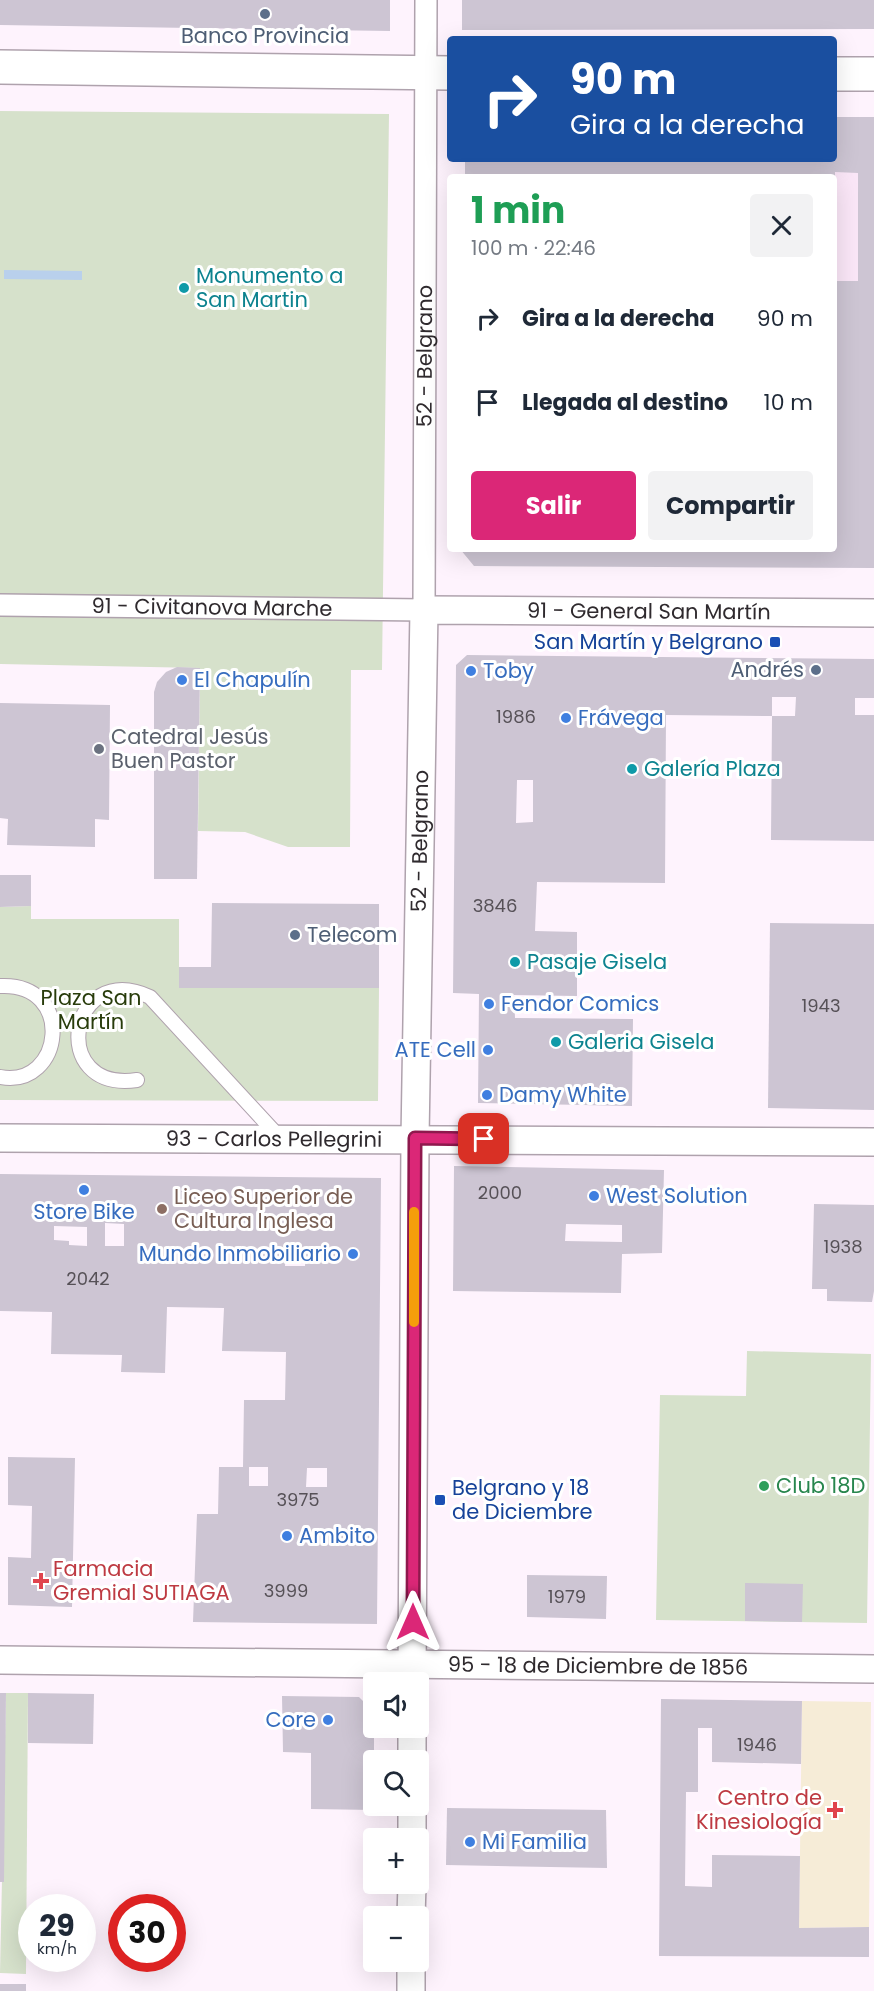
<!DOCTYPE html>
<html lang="es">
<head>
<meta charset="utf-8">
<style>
  body { margin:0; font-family:Poppins,sans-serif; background:#f2f2f3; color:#1f2937; height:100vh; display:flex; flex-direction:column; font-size:22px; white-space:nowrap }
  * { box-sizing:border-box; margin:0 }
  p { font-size:20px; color:#747a83 }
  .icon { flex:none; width:33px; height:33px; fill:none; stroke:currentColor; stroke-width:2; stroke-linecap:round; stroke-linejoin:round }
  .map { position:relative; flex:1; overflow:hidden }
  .side { position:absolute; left:447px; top:174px; width:390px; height:378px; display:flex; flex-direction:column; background:#fff; border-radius:6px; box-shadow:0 6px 24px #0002 }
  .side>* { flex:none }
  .hud { position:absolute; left:447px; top:36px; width:390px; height:126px; border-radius:6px; box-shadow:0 6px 24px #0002; background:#1a4fa0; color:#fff; overflow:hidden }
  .buttons { position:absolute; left:363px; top:1672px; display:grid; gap:12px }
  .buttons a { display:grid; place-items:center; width:66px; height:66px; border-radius:6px; background:#fff; box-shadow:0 6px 24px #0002; font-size:30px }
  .speed { position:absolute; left:18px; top:1894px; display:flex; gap:12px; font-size:30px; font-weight:700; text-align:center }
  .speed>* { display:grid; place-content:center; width:78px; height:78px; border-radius:50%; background:#fff; box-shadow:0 6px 24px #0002; line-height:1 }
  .speed small { font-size:15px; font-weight:400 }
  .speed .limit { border:9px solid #d22; background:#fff; color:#111 }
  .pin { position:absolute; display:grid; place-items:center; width:51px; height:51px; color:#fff; margin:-26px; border-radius:12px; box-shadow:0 3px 9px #0006 }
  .me { position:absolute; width:66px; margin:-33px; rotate:0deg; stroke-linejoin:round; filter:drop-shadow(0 0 4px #0008) }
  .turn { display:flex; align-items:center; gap:21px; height:126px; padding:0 24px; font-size:27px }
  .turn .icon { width:78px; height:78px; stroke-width:2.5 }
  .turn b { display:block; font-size:42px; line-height:51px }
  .round { display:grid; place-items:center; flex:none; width:63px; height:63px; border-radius:6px; background:#f2f2f3 }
  .summary { display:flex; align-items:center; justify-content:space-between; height:102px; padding:0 24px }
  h1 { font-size:36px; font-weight:700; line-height:45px; color:#1e9e55 }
  .cta { display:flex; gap:12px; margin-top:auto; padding:12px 24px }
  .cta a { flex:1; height:69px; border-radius:6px; background:#db2777; color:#fff; font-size:24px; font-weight:700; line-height:69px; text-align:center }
  .cta a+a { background:#f2f2f3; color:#1f2937 }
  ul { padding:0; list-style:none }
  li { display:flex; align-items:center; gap:18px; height:84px; padding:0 24px }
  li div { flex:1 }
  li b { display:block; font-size:22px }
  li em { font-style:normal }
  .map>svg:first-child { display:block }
  .built { fill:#fae6f7 }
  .medical { fill:#f6ecd7 }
  .green { fill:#d6e1cb }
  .water { fill:#b9d0ec }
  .building { fill:#cdc5d3; fill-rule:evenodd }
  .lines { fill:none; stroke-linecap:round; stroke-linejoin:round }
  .service-casing { stroke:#afa2ad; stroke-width:16 }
  .pedestrian-casing { stroke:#afa2ad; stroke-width:24 }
  .minor-casing { stroke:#afa2ad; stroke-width:30 }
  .tertiary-casing { stroke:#afa2ad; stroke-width:36 }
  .service { stroke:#fff; stroke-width:14 }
  .pedestrian { stroke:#fff; stroke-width:21 }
  .minor { stroke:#fff; stroke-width:27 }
  .tertiary { stroke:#fff; stroke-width:33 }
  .route-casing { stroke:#8e194d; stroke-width:15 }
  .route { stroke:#db2777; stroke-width:10 }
  .slow { stroke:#f59e0b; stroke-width:10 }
  .service-dot { fill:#5c6f8a; stroke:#fff; stroke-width:2 }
  .culture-dot { fill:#0f9aa8; stroke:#fff; stroke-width:2 }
  .transit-dot { fill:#1a4fb4; stroke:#fff; stroke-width:2 }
  .shop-dot { fill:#3f7fe0; stroke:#fff; stroke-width:2 }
  .worship-dot { fill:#6b7280; stroke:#fff; stroke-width:2 }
  .education-dot { fill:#8d6e63; stroke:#fff; stroke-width:2 }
  .leisure-dot { fill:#2e9e5b; stroke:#fff; stroke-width:2 }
  .health-dot { fill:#e0444e; stroke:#fff; stroke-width:2 }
  .labels { text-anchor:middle; stroke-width:6; stroke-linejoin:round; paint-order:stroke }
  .number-label { font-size:18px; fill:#565157 }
  .service-label { font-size:21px; fill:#4e5e75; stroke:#fff }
  .culture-label { font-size:21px; fill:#0d838f; stroke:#fff; text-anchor:start }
  .street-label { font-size:21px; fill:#2f2a2e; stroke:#fff }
  .transit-label { font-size:21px; fill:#164399; stroke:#fff; text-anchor:end }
  .shop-label { font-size:21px; fill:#366cbe; stroke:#fff; text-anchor:start }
  .worship-label { font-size:21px; fill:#5b616d; stroke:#fff; text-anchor:start }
  .park-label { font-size:21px; fill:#283c0b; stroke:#fff }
  .education-label { font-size:21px; fill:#785e54; stroke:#fff; text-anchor:start }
  .leisure-label { font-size:21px; fill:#27864d; stroke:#fff; text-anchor:start }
  .health-label { font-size:21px; fill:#be3a42; stroke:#fff; text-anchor:start }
</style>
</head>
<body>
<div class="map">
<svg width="874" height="1991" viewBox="0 0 874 1991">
  <rect width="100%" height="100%" fill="#fef3fd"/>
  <!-- built -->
  <polygon class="built" points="834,117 874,117 874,386 834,386 834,177 740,177 834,159"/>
  <!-- medical -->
  <polygon class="medical" points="802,1701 871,1702 869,1927 799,1928"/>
  <!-- green -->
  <g class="green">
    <polygon points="0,111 389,114 382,670 351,670 350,847 288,847 245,832 198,831 200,668 0,664"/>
    <polygon points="31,906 31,919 179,919 179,987 379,988 378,1101 0,1100 0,907"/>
    <polygon points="747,1351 871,1354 867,1623 656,1620 660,1395 746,1396"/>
    <polygon points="6,1693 28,1693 26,1974 0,1973"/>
  </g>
  <!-- water -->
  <polygon class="water" points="4,270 82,271 82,280 4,279"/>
  <!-- building -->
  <g class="building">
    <polygon points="0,0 390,0 390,31 0,25"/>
    <polygon points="462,0 874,0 874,29 462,30"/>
    <polygon points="834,117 874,117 874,568 474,566 460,549 834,549 834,281 858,281 858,173 835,172 835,177 465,177 465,159 834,159"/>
    <path d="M467,655L874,659V698H855V715H874V841L771,840L772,716H795L796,697H772V716L666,715L665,883L537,882L535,931L577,932V996L514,995L515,1018L633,1019L632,1106L478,1103L479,994L453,993L456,665ZM517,780H533V822L516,823Z"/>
    <polygon points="177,667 200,668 197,879 154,879 154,692 157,682 166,672"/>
    <polygon points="0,703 110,705 109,820 95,819 95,847 7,845 8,819 0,818"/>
    <polygon points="0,875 31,875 31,906 0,907"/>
    <polygon points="212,903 379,904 379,988 179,988 179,967 211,967"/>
    <polygon points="770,923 874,924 874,1110 768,1108"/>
    <path d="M454,1166L664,1170L662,1253L622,1254L621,1293L453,1291ZM566,1224L622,1225V1242L565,1241Z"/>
    <path d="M0,1174L381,1178L377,1624L193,1622L197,1514H218L219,1467H243L244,1400H285L286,1352L222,1351L224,1308L167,1307L165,1373L121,1372L122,1355L51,1354L52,1312L0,1311ZM105,1223L124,1224V1246H105ZM54,1226L87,1227V1246L69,1245V1241L54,1240ZM286,1248H306L305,1266H285ZM249,1467H268V1486H249ZM307,1468H327V1487H306Z"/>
    <polygon points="814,1204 874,1205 874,1291 872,1302 827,1301 827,1289 812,1289"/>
    <polygon points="8,1457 75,1458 72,1607 8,1605 8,1557 31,1558 32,1506 8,1505"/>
    <polygon points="527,1575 607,1576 606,1619 527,1617"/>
    <polygon points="745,1583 803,1584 802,1622 745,1621"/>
    <polygon points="0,1693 6,1693 4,1882 0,1882"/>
    <polygon points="28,1693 94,1694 93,1744 28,1743"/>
    <polygon points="282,1696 359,1697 374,1712 374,1810 311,1809 311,1753 283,1752"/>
    <polygon points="661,1699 802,1701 801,1764 712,1762 712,1728 698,1728 698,1792 686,1792 685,1886 712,1887 712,1855 800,1856 799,1928 869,1927 869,1957 659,1956"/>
    <polygon points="447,1808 606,1810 607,1868 446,1865"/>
    <rect x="0" y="1984" width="26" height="7"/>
  </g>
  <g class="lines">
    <!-- service casing -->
    <g class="service-casing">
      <g id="service">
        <path d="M0,986C76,982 64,1089 0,1077"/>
        <path d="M137,1080C47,1093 68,959 150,997L280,1138"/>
      </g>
    </g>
    <!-- pedestrian casing -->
    <g class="pedestrian-casing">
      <g id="pedestrian">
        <path id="s1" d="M0,605L424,610L426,0"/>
      </g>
    </g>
    <!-- minor casing -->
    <g class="minor-casing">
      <g id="minor">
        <path id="s2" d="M0,1138L874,1142"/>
        <path id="s3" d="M0,1660L874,1669"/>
        <path id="s4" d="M412,1683L415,1138L424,610L874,613"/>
        <polyline points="412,1761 412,1728"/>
        <polyline points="412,1839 412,1806"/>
        <polyline points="411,1917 412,1884"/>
        <polyline points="411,1991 411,1962"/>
      </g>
    </g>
    <!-- tertiary casing -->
    <g class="tertiary-casing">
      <g id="tertiary">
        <polyline points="0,67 450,73"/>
        <polyline points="834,74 874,74"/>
      </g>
    </g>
    <!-- service -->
    <use href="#service" class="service"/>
    <!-- pedestrian -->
    <use href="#pedestrian" class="pedestrian"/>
    <!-- minor -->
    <use href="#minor" class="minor"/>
    <!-- tertiary -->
    <use href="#tertiary" class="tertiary"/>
  </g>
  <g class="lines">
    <!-- route casing -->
    <g class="route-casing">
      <polyline id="route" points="413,1622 415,1138 484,1139"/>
    </g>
    <!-- route -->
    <use href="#route" class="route"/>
    <!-- slow -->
    <polyline class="slow" points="414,1322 414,1212"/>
  </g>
  <!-- markers -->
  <g class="service-dot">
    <circle cx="265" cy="14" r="6"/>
    <circle cx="816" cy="670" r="6"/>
    <circle cx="295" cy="935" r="6"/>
  </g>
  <g class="culture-dot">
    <circle cx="184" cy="288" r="6"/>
    <circle cx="632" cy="769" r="6"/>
    <circle cx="515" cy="962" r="6"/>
    <circle cx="556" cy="1042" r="6"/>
  </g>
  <g class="transit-dot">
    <rect x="769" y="636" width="12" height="12" rx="3"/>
    <rect x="434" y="1494" width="12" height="12" rx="3"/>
  </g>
  <g class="shop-dot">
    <circle cx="471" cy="671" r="6"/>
    <circle cx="182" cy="680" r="6"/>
    <circle cx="566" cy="718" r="6"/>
    <circle cx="489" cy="1004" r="6"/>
    <circle cx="488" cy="1050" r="6"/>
    <circle cx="487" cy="1095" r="6"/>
    <circle cx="84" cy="1190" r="6"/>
    <circle cx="594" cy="1196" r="6"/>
    <circle cx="353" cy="1254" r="6"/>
    <circle cx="287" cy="1536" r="6"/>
    <circle cx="328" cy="1720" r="6"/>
    <circle cx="470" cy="1842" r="6"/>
  </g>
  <circle class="worship-dot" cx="99" cy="749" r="6"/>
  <circle class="education-dot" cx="162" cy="1209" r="6"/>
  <circle class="leisure-dot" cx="764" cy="1486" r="6"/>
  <g class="health-dot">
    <path d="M38 1572h6v6h6v6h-6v6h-6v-6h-6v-6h6z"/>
    <path d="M832 1801h6v6h6v6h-6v6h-6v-6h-6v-6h6z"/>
  </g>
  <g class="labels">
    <!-- number labels -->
    <g class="number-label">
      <text x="516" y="723">1986</text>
      <text x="495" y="912">3846</text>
      <text x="821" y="1012">1943</text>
      <text x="500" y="1199">2000</text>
      <text x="843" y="1253">1938</text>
      <text x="88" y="1285">2042</text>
      <text x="298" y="1506">3975</text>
      <text x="286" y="1597">3999</text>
      <text x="567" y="1603">1979</text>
      <text x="757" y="1751">1946</text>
    </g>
    <!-- service labels -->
    <g class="service-label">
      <text x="265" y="43">Banco Provincia</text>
      <text x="804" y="677" text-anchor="end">Andrés</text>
      <text x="307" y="942" text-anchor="start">Telecom</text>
    </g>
    <!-- culture labels -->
    <g class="culture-label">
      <text x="196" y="283">Monumento a<tspan x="196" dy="24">San Martin</tspan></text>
      <text x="644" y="776">Galería Plaza</text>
      <text x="527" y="969">Pasaje Gisela</text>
      <text x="568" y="1049">Galeria Gisela</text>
    </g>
    <!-- street labels -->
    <g class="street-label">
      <text dy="7" stroke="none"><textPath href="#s1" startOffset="678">52 - Belgrano</textPath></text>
      <text dy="7" stroke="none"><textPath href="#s1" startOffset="212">91 - Civitanova Marche</textPath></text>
      <text dy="7" stroke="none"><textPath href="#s4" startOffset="1298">91 - General San Martín</textPath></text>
      <text dy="7" stroke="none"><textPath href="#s4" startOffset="842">52 - Belgrano</textPath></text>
      <text dy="7" stroke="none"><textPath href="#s2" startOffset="274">93 - Carlos Pellegrini</textPath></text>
      <text dy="7" stroke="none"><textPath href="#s3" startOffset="598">95 - 18 de Diciembre de 1856</textPath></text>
    </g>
    <!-- transit labels -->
    <g class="transit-label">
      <text x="763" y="649">San Martín y Belgrano</text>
      <text x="452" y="1495" text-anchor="start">Belgrano y 18<tspan x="452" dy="24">de Diciembre</tspan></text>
    </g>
    <!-- shop labels -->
    <g class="shop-label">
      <text x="483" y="678">Toby</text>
      <text x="194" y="687">El Chapulín</text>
      <text x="578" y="725">Frávega</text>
      <text x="501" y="1011">Fendor Comics</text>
      <text x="476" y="1057" text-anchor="end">ATE Cell</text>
      <text x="499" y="1102">Damy White</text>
      <text x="606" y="1203">West Solution</text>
      <text x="84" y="1219" text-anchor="middle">Store Bike</text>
      <text x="341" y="1261" text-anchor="end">Mundo Inmobiliario</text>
      <text x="299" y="1543">Ambito</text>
      <text x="316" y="1727" text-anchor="end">Core</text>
      <text x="482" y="1849">Mi Familia</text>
    </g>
    <!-- worship labels -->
    <g class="worship-label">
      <text x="111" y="744">Catedral Jesús<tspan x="111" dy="24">Buen Pastor</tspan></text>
    </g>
    <!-- park labels -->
    <g class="park-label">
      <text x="91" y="1005">Plaza San<tspan x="91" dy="24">Martín</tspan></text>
    </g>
    <!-- education labels -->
    <g class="education-label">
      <text x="174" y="1204">Liceo Superior de<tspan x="174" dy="24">Cultura Inglesa</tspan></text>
    </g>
    <!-- leisure labels -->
    <g class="leisure-label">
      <text x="776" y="1493">Club 18D</text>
    </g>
    <!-- health labels -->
    <g class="health-label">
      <text x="53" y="1576">Farmacia<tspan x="53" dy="24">Gremial SUTIAGA</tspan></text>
      <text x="822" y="1805" text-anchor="end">Centro de<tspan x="822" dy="24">Kinesiología</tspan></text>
    </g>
  </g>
</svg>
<div class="buttons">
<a><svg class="icon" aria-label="sound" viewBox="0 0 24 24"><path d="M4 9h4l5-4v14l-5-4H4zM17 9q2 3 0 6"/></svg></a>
<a><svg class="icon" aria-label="search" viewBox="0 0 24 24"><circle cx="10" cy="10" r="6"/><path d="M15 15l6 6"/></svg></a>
<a>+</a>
<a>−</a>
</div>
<div class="speed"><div>29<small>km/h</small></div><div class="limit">30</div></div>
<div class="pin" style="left:484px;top:1139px;background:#d93025"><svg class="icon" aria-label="arrive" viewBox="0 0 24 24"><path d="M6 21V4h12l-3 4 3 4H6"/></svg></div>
<svg class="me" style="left:413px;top:1622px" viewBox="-20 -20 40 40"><path d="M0-17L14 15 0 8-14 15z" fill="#db2777" stroke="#fff" stroke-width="4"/></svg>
<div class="hud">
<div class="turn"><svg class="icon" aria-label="right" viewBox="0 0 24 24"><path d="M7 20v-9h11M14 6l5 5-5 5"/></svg><div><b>90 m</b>Gira a la derecha</div></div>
</div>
<section class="side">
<div class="summary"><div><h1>1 min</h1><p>100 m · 22:46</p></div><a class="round"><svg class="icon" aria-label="close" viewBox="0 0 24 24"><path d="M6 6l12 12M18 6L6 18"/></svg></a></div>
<ul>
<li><svg class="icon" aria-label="right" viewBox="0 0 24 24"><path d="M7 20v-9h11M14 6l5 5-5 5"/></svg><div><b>Gira a la derecha</b></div><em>90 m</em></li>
<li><svg class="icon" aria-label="arrive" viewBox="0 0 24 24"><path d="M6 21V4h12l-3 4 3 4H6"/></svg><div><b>Llegada al destino</b></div><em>10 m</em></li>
</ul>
<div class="cta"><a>Salir</a><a>Compartir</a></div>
</section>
</div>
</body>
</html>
